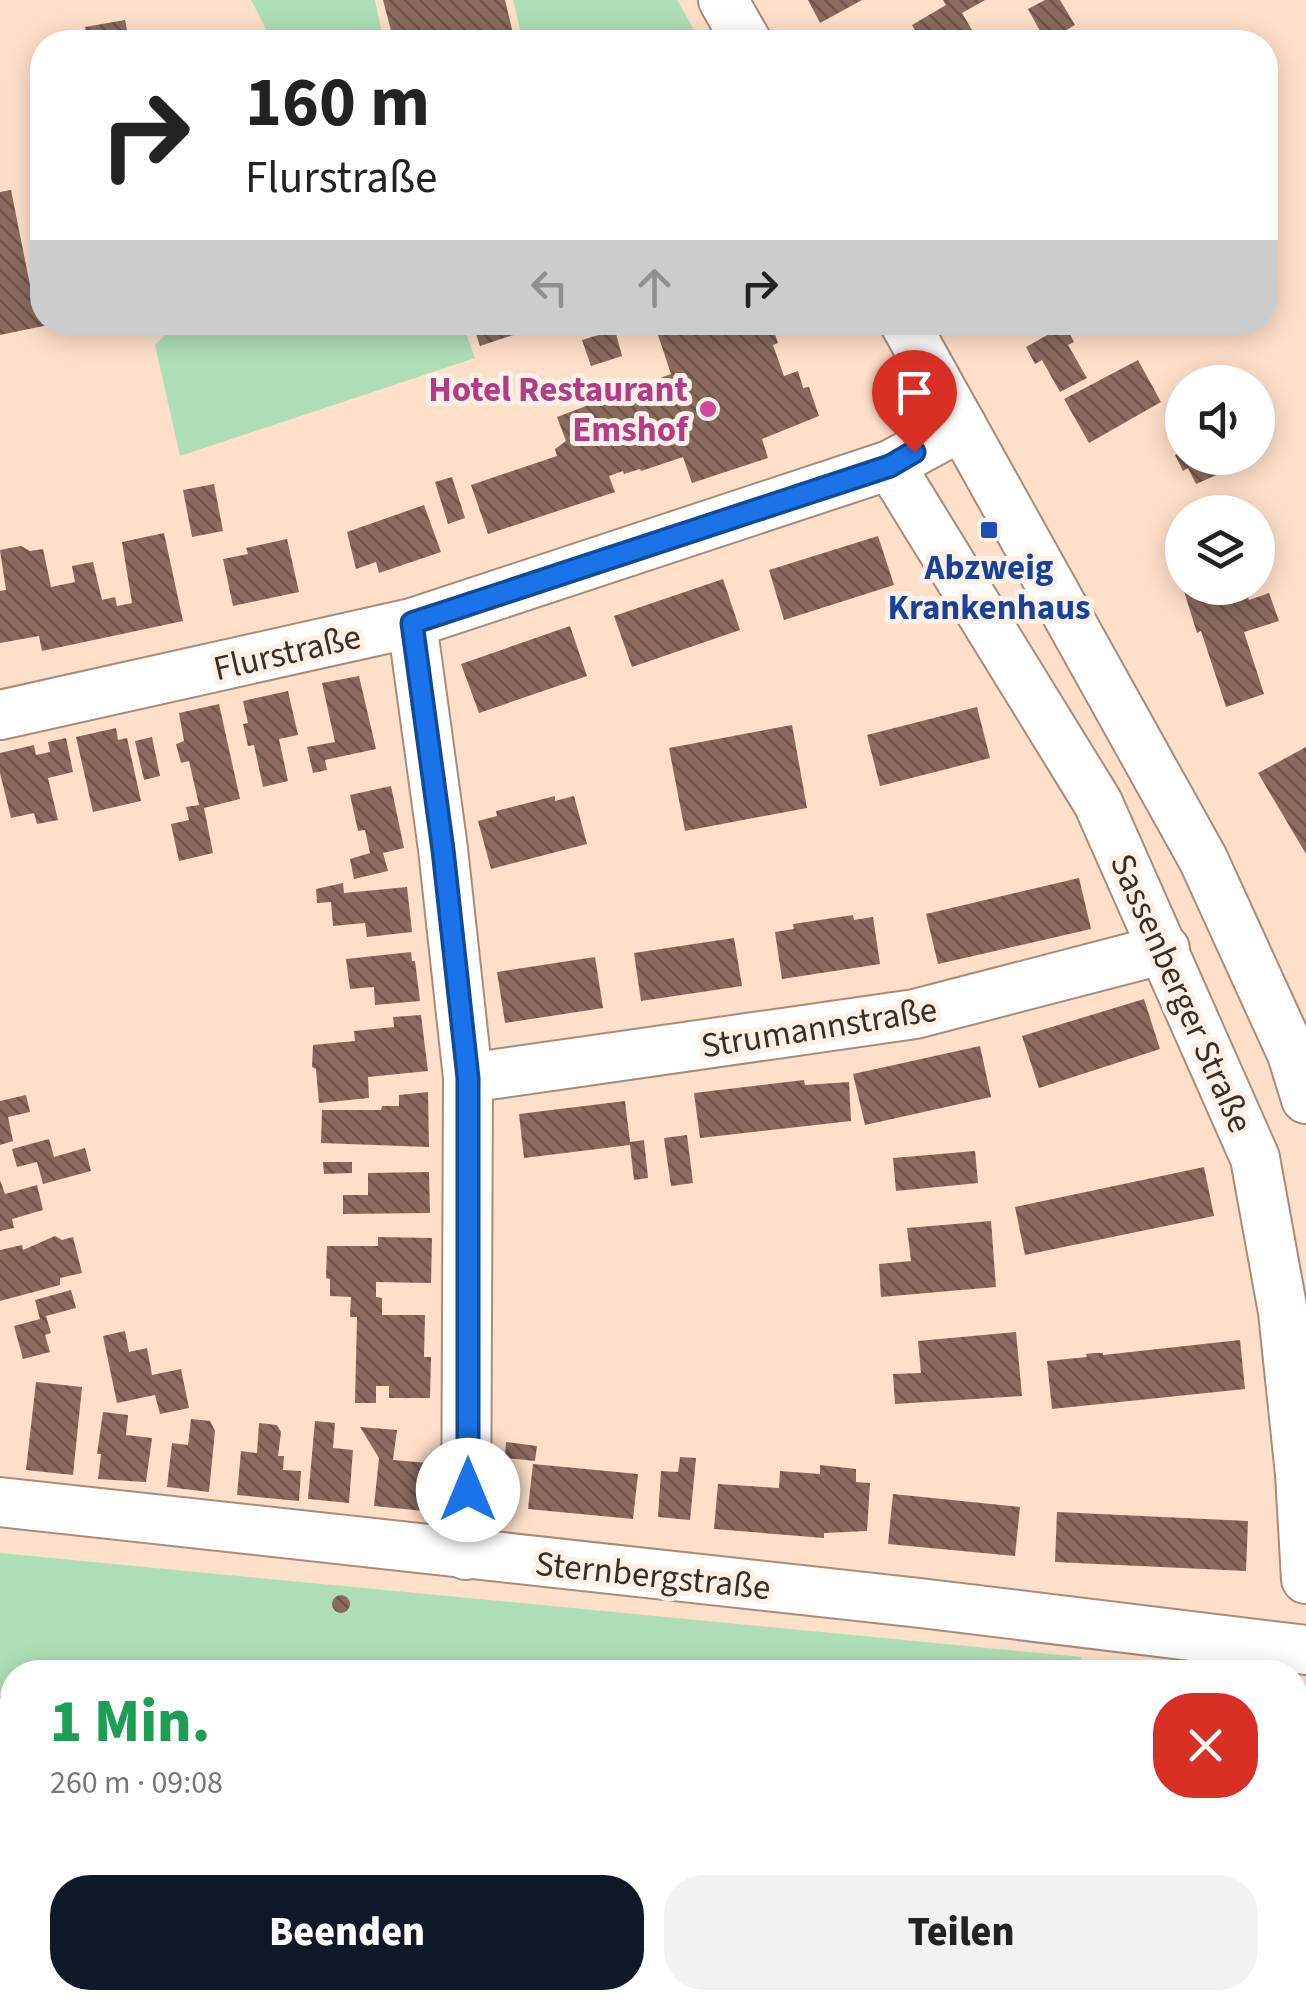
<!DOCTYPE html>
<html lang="de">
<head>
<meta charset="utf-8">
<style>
  body { margin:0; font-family:"Source Sans 3",sans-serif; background:#f2f2f2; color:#222; height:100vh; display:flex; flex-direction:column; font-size:38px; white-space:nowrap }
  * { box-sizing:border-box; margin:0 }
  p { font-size:32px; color:#767676 }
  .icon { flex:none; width:55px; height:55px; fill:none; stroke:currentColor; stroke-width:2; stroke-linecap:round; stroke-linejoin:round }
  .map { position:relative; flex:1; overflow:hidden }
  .panel { position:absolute; left:0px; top:1660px; width:1308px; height:350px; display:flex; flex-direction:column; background:#fff; border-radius:40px 40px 0 0; box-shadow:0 5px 25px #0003 }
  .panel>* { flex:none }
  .banner { position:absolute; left:30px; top:30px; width:1248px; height:305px; border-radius:40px; box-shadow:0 5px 25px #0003; background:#fff; color:#222; overflow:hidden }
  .controls { position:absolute; left:1165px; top:365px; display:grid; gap:20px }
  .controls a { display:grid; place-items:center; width:110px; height:110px; border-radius:50%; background:#fff; box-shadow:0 5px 25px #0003; font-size:50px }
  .pin { position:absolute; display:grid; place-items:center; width:85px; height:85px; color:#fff; margin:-102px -42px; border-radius:50% 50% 50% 0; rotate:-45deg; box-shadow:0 0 10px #0007 }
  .pin .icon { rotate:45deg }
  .me { position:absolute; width:110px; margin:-55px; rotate:0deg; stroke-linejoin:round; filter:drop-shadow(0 0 8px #0008) }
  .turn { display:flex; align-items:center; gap:35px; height:210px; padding:0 50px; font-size:45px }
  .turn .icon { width:130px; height:130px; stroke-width:2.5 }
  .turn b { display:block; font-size:70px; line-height:85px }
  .lanes { display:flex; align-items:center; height:95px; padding:0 50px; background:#0003; justify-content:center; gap:50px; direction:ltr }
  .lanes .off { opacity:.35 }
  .round { display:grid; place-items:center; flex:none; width:105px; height:105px; border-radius:40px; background:#f2f2f2 }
  .head { display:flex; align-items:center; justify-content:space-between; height:170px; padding:0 50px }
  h1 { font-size:60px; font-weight:800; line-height:75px; color:#1e9e55 }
  .cta { display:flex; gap:20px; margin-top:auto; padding:20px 50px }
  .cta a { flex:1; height:115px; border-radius:40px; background:#111827; color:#fff; font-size:40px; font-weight:800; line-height:115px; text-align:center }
  .cta a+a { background:#f2f2f2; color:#222 }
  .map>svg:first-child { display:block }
  .grass { fill:#aedeb6 }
  .building { fill:url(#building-back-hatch) }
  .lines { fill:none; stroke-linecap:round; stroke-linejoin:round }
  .minor-casing { stroke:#a88c77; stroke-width:52 }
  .minor { stroke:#fff; stroke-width:48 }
  .route-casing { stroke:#114b97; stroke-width:25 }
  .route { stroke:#1a73e8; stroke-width:18 }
  .hotel-dot { fill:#d1479c; stroke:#fdf0e7; stroke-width:4 }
  .transit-dot { fill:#1a4fb4; stroke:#fdf0e7; stroke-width:4 }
  .labels { text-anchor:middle; stroke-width:10; stroke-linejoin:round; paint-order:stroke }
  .hotel-label { font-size:35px; font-weight:bold; fill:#b23c85; stroke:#fdf0e7; text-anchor:end }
  .transit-label { font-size:35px; font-weight:bold; fill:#164399; stroke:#fdf0e7 }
  .street-label { font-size:35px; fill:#392e25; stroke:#fdf0e7 }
</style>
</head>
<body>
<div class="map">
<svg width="1306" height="2010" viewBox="0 0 1306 2010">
  <defs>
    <pattern id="building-back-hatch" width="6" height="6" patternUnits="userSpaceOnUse" patternTransform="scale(2.5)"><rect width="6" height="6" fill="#8b6b5e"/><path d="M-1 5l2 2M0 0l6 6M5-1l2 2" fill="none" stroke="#6c5449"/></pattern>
  </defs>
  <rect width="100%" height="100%" fill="#fedfc9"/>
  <!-- grass -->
  <g class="grass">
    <polygon points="251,0 375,0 384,42 273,42"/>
    <polygon points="513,0 677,0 701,42 523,42"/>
    <polygon points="462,322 475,358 180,456 155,345 177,323"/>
    <polygon points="0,1553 1081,1657 1084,1672 12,1672 12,1998 1131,1998 1133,2010 0,2010"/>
  </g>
  <!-- building -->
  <g class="building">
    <polygon points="383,0 505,0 515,42 394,42"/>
    <polygon points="808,0 862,0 820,23"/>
    <polygon points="943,0 985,0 962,13 979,42 922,42 912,25 946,5"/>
    <polygon points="1045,0 1060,0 1075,25 1046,42 1028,9"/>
    <polygon points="125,20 128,35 88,42 85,27"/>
    <polygon points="11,190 31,290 42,288 42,322 53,324 0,335 0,192"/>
    <polygon points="472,322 549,322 549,323 480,346"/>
    <polygon points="696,322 771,322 778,343 773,345 784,376 798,371 803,388 809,387 819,416 762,439 768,458 692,483 683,457 641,471 640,469 624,474 623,471 609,476 615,492 488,534 471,485 557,456 555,449 566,441 557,417 671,374 658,335"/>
    <polygon points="1065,325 1074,342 1068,345 1087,378 1060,392 1042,360 1035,364 1026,347"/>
    <polygon points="615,330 622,356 591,366 582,340"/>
    <polygon points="1138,360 1161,402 1089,443 1064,399"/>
    <polygon points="1182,426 1182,458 1239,458 1242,464 1196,484 1188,468 1183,471 1175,455 1179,453 1169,432"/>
    <polygon points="452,477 465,518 448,524 435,482"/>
    <polygon points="214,484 223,531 192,537 183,490"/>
    <polygon points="424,505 441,552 379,573 376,562 356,569 347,532"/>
    <polygon points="164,533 183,621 42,651 39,636 0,643 0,591 6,590 0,550 21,546 30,551 43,549 51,587 75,582 72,566 93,562 102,600 115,597 117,606 132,603 122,542"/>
    <polygon points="878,536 894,585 784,620 769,570"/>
    <polygon points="287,539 299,592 233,606 223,559 248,554 246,548"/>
    <polygon points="723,579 740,630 632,667 614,616"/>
    <polygon points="1183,588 1245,588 1249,600 1269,593 1279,621 1244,632 1264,694 1226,707 1201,631 1197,633"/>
    <polygon points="570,626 587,676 479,713 461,664"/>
    <polygon points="359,676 376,749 325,760 327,770 313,773 307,747 335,742 322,683"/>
    <polygon points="288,691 298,735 279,739 288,781 263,787 254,745 248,746 243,724 248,723 243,701"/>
    <polygon points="219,704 240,799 204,808 213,853 179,861 171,824 189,820 186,807 199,805 189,761 181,763 176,744 184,741 179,713"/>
    <polygon points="977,707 990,758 880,786 867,735"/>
    <polygon points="792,725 807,808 685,831 669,748"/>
    <polygon points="116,728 118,740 127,738 141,801 93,812 76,737"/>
    <polygon points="152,737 160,776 144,780 135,741"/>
    <polygon points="66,738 73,772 48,778 58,820 37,824 34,813 11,818 0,773 0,753 34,745 36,755 50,752 48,742"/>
    <polygon points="1306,747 1306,854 1258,773"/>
    <polygon points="391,786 404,848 383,853 388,871 354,879 350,859 370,853 365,830 358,831 350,795"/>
    <polygon points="555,796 555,801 574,796 587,844 491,869 478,821 497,816 496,811"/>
    <polygon points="1079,878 1091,929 938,964 926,914"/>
    <polygon points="343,883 344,893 407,887 412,932 367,937 365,923 333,926 331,902 317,903 316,889"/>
    <polygon points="853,915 854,920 873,917 880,964 782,979 775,932 794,929 793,924"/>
    <polygon points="734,938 742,986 641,1001 634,953"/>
    <polygon points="411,952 412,961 415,961 420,1001 375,1005 374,987 350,989 346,959"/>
    <polygon points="595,957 603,1008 505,1023 497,972"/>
    <polygon points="1144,999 1160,1049 1039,1088 1022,1036"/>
    <polygon points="421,1015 428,1071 368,1077 369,1098 319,1103 316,1069 312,1067 313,1045 355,1041 354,1031 394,1027 393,1017"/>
    <polygon points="980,1046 991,1097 865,1125 853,1074"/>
    <polygon points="804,1080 805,1085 849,1082 851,1121 700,1138 694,1093"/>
    <polygon points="428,1092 429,1147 321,1143 322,1110 381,1110 382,1106 399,1106 399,1095"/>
    <polygon points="26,1095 30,1112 8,1117 13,1141 0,1145 0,1101"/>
    <polygon points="625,1101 630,1142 644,1140 648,1178 634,1180 630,1145 524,1158 519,1114"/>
    <polygon points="687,1135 693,1183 671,1186 664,1138"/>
    <polygon points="49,1139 54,1157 85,1148 91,1171 43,1184 37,1162 17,1167 12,1149"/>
    <polygon points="975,1151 978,1183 896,1191 893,1158"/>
    <polygon points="323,1162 352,1162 352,1173 324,1174"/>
    <polygon points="1204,1167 1214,1216 1025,1255 1015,1207"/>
    <polygon points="429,1172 430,1213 343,1214 343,1195 368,1195 368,1173"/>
    <polygon points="0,1180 5,1194 37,1185 43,1210 12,1219 14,1228 0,1231"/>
    <polygon points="991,1221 996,1287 881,1297 879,1264 911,1261 907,1228"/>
    <polygon points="55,1236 62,1240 73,1237 82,1273 60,1278 60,1285 0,1301 0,1250 22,1245 23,1250"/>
    <polygon points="378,1237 432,1238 431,1283 376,1282 376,1297 382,1298 382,1315 425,1315 424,1357 431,1357 430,1398 389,1398 389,1386 376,1386 376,1403 355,1403 357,1317 350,1317 351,1297 330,1296 330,1279 326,1278 327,1246 378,1246"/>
    <polygon points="71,1290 76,1308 46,1316 51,1333 45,1335 50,1352 23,1359 14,1326 40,1319 35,1300"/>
    <polygon points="125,1331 129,1352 147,1348 152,1375 181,1369 189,1408 160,1414 155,1395 117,1403 103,1336"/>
    <polygon points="1016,1332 1022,1396 895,1404 893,1374 921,1373 918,1341"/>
    <polygon points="1240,1340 1245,1389 1052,1409 1047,1361 1087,1357 1086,1354 1094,1353 1103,1353 1103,1355"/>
    <polygon points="36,1382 82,1387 73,1475 26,1470"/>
    <polygon points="103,1412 128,1415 126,1435 152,1438 146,1482 98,1479 101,1454 97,1454"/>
    <polygon points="191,1419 210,1421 215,1431 209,1492 167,1487 172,1443 188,1445"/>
    <polygon points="315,1421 335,1423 333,1448 353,1450 349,1503 308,1499"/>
    <polygon points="259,1423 277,1425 281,1432 278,1456 284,1456 283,1470 301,1471 299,1501 237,1495 241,1451 257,1453"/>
    <polygon points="360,1427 397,1430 393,1460 429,1463 427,1485 432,1489 430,1504 425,1506 424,1511 374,1506 379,1458"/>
    <polygon points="506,1442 537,1446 535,1461 505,1458"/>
    <polygon points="680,1457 696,1458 690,1520 658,1517 661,1471 678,1472"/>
    <polygon points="533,1464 638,1474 633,1519 528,1509"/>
    <polygon points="820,1465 856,1469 856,1482 870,1483 867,1531 824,1533 824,1538 714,1529 718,1484 779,1488 780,1471 820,1474"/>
    <polygon points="893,1494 1020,1507 1015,1556 888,1544"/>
    <polygon points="1057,1512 1248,1521 1246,1571 1055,1562"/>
    <circle cx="341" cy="1604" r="9"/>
    <polygon points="12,1689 12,1755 3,1751 0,1746 0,1696"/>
    <polygon points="1295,1704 1304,1705 1298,1761 1295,1761"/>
    <polygon points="12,1783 12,1943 0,1944 0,1784"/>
    <polygon points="1295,1929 1299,1938 1303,1937 1306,1952 1306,1960 1295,1963"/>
    <polygon points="1306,1997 1306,2010 1244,2010 1242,1998 1275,1998 1276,2001"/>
    <polygon points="1001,1998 1112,1998 1113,2010 1001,2010"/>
  </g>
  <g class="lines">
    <!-- minor casing -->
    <g class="minor-casing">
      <g id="minor">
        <polyline points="723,0 747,42"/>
        <polyline points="904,322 1203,859 1292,1054 1306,1099"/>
        <polyline points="890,465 1098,803 1255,1158 1283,1312 1300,1474 1306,1579"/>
        <polyline points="412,623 443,849 468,1078 466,1555"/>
        <polyline points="0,715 412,623 890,465 962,426"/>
        <polyline points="468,1078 915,1014 1165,949"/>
        <polyline points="0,1502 920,1603 1306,1650"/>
      </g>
    </g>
    <!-- minor -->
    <use href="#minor" class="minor"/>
  </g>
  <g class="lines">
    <!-- route casing -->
    <g class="route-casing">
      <polyline id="route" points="468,1490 468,1078 443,850 412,623 890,466 914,452"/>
    </g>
    <!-- route -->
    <use href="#route" class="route"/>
  </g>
  <!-- markers -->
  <circle class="hotel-dot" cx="708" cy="409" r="10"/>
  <rect class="transit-dot" x="979" y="520" width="20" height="20" rx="5"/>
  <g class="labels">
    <!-- hotel labels -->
    <g class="hotel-label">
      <text x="688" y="401">Hotel Restaurant<tspan x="688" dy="40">Emshof</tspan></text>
    </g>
    <!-- transit labels -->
    <g class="transit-label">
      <text x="989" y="579">Abzweig<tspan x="989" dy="40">Krankenhaus</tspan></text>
    </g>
    <!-- street labels -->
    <g class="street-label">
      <text transform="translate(287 652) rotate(-13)" y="12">Flurstraße</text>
      <text transform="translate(1182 993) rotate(66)" y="12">Sassenberger Straße</text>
      <text transform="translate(819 1027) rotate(-9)" y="12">Strumannstraße</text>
      <text transform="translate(653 1575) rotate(6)" y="12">Sternbergstraße</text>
    </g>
  </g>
</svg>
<div class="controls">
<a><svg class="icon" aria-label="sound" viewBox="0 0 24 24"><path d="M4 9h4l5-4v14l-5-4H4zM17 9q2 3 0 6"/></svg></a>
<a><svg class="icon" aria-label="layers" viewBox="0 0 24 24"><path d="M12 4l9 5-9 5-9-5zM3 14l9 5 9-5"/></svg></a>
</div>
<div class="pin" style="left:914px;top:452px;background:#d93025"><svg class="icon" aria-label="arrive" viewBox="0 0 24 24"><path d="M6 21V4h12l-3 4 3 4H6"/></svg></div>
<svg class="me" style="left:468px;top:1490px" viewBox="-20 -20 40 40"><circle r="19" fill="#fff"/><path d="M0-13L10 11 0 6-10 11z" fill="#1a73e8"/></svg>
<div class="banner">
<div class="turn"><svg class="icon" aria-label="right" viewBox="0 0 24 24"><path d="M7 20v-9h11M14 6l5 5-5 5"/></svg><div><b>160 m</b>Flurstraße</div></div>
<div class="lanes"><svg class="icon off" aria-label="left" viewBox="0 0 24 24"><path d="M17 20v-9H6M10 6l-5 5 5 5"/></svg><svg class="icon off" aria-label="ahead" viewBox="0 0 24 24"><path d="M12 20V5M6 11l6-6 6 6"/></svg><svg class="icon" aria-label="right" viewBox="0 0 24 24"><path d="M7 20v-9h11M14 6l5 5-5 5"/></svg></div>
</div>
<section class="panel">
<div class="head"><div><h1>1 Min.</h1><p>260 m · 09:08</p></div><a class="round" style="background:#d93025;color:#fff"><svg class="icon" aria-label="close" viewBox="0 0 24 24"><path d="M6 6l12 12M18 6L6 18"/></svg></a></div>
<div class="cta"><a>Beenden</a><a>Teilen</a></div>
</section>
</div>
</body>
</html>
